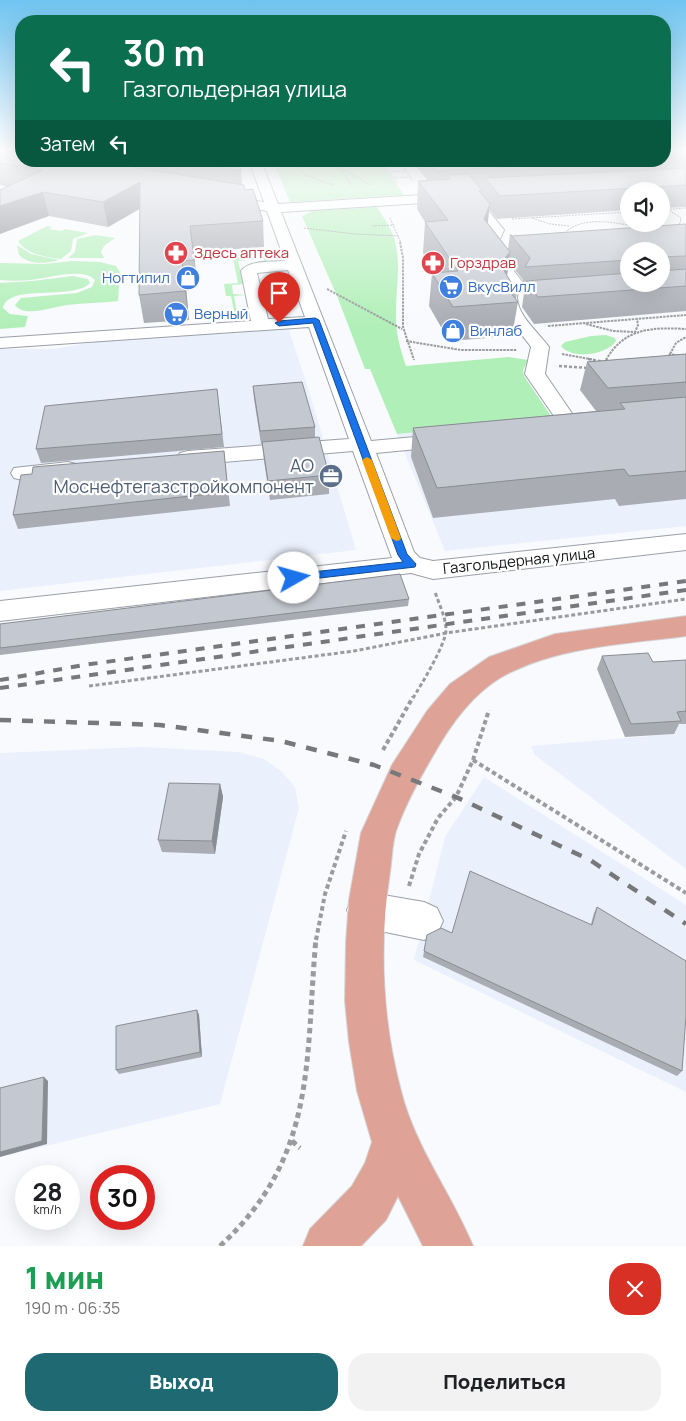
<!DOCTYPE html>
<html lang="ru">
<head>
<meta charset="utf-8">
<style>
  body { margin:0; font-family:Manrope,sans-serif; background:#f2f2f2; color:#202124; height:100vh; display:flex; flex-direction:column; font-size:19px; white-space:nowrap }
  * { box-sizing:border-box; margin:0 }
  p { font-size:16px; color:#757577 }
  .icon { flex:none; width:28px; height:28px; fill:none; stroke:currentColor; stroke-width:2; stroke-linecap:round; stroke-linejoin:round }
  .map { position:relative; height:1246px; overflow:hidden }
  .side { display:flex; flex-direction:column; background:#fff; flex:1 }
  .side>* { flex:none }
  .top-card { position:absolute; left:15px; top:15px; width:656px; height:152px; border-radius:20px; box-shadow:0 5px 20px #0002; background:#0b6e4f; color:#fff; overflow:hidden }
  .tools { position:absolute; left:620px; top:182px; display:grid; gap:10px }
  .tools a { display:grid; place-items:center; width:50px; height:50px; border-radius:50%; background:#fff; box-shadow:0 5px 20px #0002; font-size:25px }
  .speed { position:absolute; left:15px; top:1165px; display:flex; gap:10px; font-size:25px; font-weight:700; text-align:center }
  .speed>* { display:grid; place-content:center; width:65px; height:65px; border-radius:50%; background:#fff; box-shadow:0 5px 20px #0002; line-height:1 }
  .speed small { font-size:12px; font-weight:400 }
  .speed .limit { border:8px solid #d22; background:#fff; color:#111 }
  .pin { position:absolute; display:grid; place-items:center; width:42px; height:42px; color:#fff; margin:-51px -21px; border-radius:50% 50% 50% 0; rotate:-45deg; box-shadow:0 0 5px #0007 }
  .pin .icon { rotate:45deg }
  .me { position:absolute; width:55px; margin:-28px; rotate:83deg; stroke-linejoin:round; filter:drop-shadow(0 0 4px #0008) }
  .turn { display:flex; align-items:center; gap:18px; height:105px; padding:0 25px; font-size:22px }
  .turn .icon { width:65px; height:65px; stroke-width:2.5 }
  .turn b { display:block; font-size:35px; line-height:42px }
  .then { display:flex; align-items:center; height:48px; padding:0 25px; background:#0003; gap:10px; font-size:19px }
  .round { display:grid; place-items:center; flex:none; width:52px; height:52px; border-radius:20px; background:#f2f2f2 }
  .head { display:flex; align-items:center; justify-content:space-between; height:85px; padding:0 25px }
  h1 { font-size:30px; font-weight:800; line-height:38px; color:#1e9e55 }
  .primary-button { display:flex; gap:10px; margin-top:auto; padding:10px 25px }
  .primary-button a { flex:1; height:58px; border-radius:20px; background:#1f6973; color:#fff; font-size:20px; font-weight:800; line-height:58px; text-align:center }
  .primary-button a+a { background:#f2f2f2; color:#202124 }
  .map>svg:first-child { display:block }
  .built { fill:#eaf1fd }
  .green { fill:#b1efb8 }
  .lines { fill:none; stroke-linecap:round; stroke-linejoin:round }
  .minor-casing { stroke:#9b9fa7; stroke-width:2 }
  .major-casing { stroke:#d4d4d5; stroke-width:2 }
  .path-far5 { stroke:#999b9d; stroke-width:1; stroke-dasharray:2 1; stroke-linecap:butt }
  .path-far4 { stroke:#999b9d; stroke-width:2; stroke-dasharray:2.5 1; stroke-linecap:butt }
  .path-far3 { stroke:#999b9d; stroke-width:2.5; stroke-dasharray:3 2; stroke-linecap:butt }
  .path-far2 { stroke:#999b9d; stroke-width:3; stroke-dasharray:4 2.5; stroke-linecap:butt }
  .path-far1 { stroke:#999b9d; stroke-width:4; stroke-dasharray:4.5 3; stroke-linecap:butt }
  .path { stroke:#999b9d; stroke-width:5; stroke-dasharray:5.5 4; stroke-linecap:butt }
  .minor { fill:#fff; fill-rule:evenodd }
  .major { fill:#dfa297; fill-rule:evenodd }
  .rail-far1 { stroke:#76787a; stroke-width:4; stroke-dasharray:9 9; stroke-linecap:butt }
  .rail { stroke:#76787a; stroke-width:4.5; stroke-dasharray:11 11; stroke-linecap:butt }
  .wall { fill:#a9acb3; fill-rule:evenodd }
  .shaded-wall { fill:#898c92 }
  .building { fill:#c4c8d0; stroke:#898c92 }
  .route { fill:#1a73e8; stroke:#114b97 }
  .slow { fill:#f59e0b }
  .labels { text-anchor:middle; stroke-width:4.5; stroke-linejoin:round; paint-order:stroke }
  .far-health-label { font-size:15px; fill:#be3a42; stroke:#fff; text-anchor:start }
  .far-shop-label { font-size:15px; fill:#366cbe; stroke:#fff; text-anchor:start }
  .far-street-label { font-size:15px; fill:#0f1113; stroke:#fff }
  .service-label { font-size:18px; fill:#4e5e75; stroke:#fff; text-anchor:end }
</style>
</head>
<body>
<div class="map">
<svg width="686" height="1246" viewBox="0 0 686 1246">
  <rect width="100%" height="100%" fill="#f8fafd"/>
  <!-- built -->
  <g class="built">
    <polygon points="288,327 309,391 356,550 0,591 0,349 53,349 94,342"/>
    <polygon points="553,419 686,424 686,526 445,551 397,434"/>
    <polygon points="686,724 686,869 535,755 531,746 674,734 670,725"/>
    <polygon points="142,747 239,752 264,759 281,771 295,787 299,808 220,1104 0,1157 0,753"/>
    <polygon points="484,777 686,905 686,1092 414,960 445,837"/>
  </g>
  <!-- green -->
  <g class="green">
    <polygon points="273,161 395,161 396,164 383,165 404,195 290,202"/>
    <path d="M377,207C383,216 389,225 393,235C402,261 396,285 396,312C395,331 400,348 406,366L509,357L528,360L523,370L524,376L553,419L397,434L370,369H365L337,296L302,216L313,211Z"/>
    <path d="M47,226L52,227L49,229L61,231L65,229L88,233L73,239L71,251L61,259C47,257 27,255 18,241Z"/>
    <polygon points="96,235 115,238 104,246 101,252 104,258 68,258 75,252 77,239"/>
    <path d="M17,245L31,254L59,260C46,264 29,265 19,255Z"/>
    <polygon points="265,254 268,264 266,265 264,259 238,261 244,284 232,285 233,294 246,295 234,296 238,320 236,320 231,296 226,296 224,284 238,283 233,258 220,257"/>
    <path d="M72,261L100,262L116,266L120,272L118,301C101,303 84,303 67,305C53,307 24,318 15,305L21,298L77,293L92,287L95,280C84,267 47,278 31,280C21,281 10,281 0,280V263L45,264Z"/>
    <path d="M73,276L88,279L90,283C73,301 8,283 3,308L10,314L28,316L25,327L0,329V283L32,281Z"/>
    <path d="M591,336L606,335L615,338L616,341C607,355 572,360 561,346L565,342Z"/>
  </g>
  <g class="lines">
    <!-- minor casing -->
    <g class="minor-casing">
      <g id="minor">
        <path d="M249,161H261L278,204L455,193L462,197L455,201L281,212L371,441L448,434L456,435L459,440L456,445L448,446L376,453L414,552L420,558L433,561L686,534V550L433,579L411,573L0,621V601L392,558L353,451L188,465L180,463L177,458L180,453L188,451L349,439L309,327L0,348V338L251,321L241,271C249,260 272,262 285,261L267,211L251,208L249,205L256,201L264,202ZM288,270L305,317L268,319L257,273Z"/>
        <path d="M469,192L474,193L504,230L496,248L524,284C521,289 517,292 517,298C518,316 539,333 549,347L545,374L582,428L579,432L572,434L565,432L525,374L531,347C519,329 489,305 508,284L482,248L490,230L463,196Z"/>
        <polygon points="68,462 76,464 79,469 76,474 22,480 14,478 11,473 14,468"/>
        <polygon points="366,892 424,902 437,908 443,921 437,934 424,940 366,928 353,923 347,910 353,897"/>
      </g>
    </g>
    <!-- major casing -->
    <g class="major-casing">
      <path id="major" d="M686,616V636C627,644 565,646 511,672C479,687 455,718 438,747C422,774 406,802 396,831C392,844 392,859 390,872C379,944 382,1020 401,1091C415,1147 451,1193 473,1246H423L398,1196L386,1220L361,1246H303L310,1229L352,1186L365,1163L372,1142L357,1091L349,1042L345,1001L346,943L349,900L361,833L392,765L427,711L450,684L489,657L555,634Z"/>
    </g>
    <!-- path-far5 -->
    <g class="path-far5">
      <polyline points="290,161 304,174 334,186"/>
      <polyline points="326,161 342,171 352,186"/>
      <polyline points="399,161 413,181"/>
      <polyline points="339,167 370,185"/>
      <polyline points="389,172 406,171"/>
      <polyline points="394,178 410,177"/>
      <polyline points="397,183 385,166 401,164"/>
      <polyline points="667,209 681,218 680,223 676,226"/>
      <polyline points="661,210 686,208"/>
      <polyline points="620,213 629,219"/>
      <polyline points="390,218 401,243"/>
      <polyline points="532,218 550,224 570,226"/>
      <polyline points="512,219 629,212"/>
      <polyline points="372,226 394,225"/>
      <polyline points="304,228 355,234 399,236"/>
      <path d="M563,235C581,213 620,224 644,228"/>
    </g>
    <!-- path-far4 -->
    <g class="path-far4">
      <polyline points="400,242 403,258 403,327 414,360"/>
      <polyline points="327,289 402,329"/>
      <polyline points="586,324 613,331 635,332 638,325 637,319"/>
      <polyline points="548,326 686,315"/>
      <polyline points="406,341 461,350 517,350"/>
      <polyline points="562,354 595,360"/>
      <polyline points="670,354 676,343 686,337"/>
      <polyline points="667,358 670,354 686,357"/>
      <path d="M606,360C624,328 652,327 686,329"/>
    </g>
    <!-- path-far3 -->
    <g class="path-far3">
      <polyline points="588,359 605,362 607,359"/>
      <polyline points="559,366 588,368"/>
    </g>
    <!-- path-far2 -->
    <g class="path-far2">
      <polyline points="89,686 354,651 446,633 686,599"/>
      <path d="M413,698C421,685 446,644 446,630C446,618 439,604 435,592"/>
    </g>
    <!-- path-far1 -->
    <g class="path-far1">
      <polyline points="383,750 413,697"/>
      <polyline points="473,760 686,893"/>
      <polyline points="409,886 419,854 438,818 456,797 473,760 489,710"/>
      <polyline points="316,940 325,894 346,831"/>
    </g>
    <!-- path -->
    <g class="path">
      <polyline points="292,1141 300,1148"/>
      <path d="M220,1246C318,1156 305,1059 316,938"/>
    </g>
    <!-- minor -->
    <use href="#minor" class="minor"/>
    <!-- major -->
    <use href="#major" class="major"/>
    <!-- rail-far1 -->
    <g class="rail-far1">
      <polyline points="0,680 84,665 686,581"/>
      <polyline points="0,688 686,590"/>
    </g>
    <!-- rail -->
    <polyline class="rail" points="0,720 160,725 281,741 374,765 456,797 590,860 686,924"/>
  </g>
  <!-- wall -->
  <g class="wall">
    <polygon points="0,151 21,161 238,161 241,171 242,185 263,221 264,247 194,252 197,287 186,288 189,320 144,323 139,295 140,209 108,227 49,216 7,187 0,185"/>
    <path d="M665,151H686V207L661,208V191H629V210L497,219L489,209L488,223L508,249L510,234L512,236L686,224V311L534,324L522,307L524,293H521L523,280L509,262L507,275L517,292L516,300L518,302L512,336L449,341L429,306L432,273H435L423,253L425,222L417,209L418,181L427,180L412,161H665ZM629,251H661V284H629Z"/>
    <polygon points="686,354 686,499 619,506 615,499 433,518 411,457 413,428 596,411 580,390 587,362"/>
    <polygon points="253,386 315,427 315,437 329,475 329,494 270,500 264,461 262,444 261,444 254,399"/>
    <polygon points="217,389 224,447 41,463 36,449"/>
    <polygon points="224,451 230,506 18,529 13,515"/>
    <polygon points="409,599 408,606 0,655 0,624"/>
    <polygon points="602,656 653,662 686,660 686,724 679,724 674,734 625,737 597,669"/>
    <polygon points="220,784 223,797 215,854 162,852 158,840"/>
    <polygon points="597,907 682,1071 677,1076 423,957 427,935 591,924 594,913"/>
    <polygon points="197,1010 199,1015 202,1057 119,1074 116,1070"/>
  </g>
  <!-- shaded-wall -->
  <g class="shaded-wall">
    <polygon points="140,182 144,206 108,227 103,202"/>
    <polygon points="43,192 49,216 0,234 0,206"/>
    <polygon points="490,204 486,234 484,219"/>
    <polygon points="190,226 194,252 197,287 194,260"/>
    <polygon points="510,252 506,284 500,291 505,258"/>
    <polygon points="182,261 186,288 189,320 185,291"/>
    <polygon points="220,784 223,797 215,854 212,841"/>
    <polygon points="197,1010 199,1015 202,1057 200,1052"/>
    <polygon points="44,1077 48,1081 47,1144 0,1157 0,1152"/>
  </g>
  <!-- building -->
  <g class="building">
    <polygon points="0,151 21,151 21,161 94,161 244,185 245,190 253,189 263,221 190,226 194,260 182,261 185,291 139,295 140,182 103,202 43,192 0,206 0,190 43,170 0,163"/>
    <polygon points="665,151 686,151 686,157 665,158"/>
    <polygon points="176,161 238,161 241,171"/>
    <polygon points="430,161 606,161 438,171"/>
    <polygon points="686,168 686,185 500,196 485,178"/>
    <polygon points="468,174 483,191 479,191 490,204 484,219 510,252 505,258 503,269 517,292 510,292 518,302 453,307 432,273 458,271 425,222 448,220 418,181 450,179 447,175"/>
    <polygon points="686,224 686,256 661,257 661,251 629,251 629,260 525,267 530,258 510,234 512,236"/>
    <polygon points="686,269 686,286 538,297 526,281 629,273 629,284 661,284 661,271"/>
    <polygon points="686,354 686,382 608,388 587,362"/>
    <polygon points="302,382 315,427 260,431 253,386"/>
    <polygon points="217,389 222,434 36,449 45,406"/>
    <polygon points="686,397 686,471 629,476 624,469 437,488 413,428 625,409 620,403"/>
    <polygon points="319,437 329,475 268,481 262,442"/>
    <polygon points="224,451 228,492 13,515 21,475 32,474 33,467"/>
    <polygon points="400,574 409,599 0,648 0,624"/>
    <polygon points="648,653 653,662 686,660 686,711 677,712 681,721 631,724 602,656"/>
    <polygon points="169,783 220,784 212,841 158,840"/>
    <polygon points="470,871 592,925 597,907 686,961 686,1016 682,1071 424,951 427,935 441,928 452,933"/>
    <polygon points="197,1010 200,1052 116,1070 116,1026"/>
    <polygon points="44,1077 42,1141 0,1152 0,1088"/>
  </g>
  <!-- sky -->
  <linearGradient id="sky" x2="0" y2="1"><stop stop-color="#6fc4f0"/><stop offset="0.46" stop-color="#fcfdfe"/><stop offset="1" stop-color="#fcfdfe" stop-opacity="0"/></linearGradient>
  <rect width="686" height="325" fill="url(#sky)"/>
  <!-- route -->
  <polygon class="route" points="315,318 319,320 407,554 416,564 415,567 294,581 288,578 294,574 403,562 398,555 313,323 279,326 275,323 279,321"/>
  <!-- slow -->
  <polygon class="slow" points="367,457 372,460 401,538 400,540 396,541 391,538 362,460"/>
  <!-- icons -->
  <defs>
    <g id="pharmacy-disc" transform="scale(1.25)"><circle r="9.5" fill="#e0444e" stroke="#fff"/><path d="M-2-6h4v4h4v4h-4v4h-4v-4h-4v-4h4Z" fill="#fff"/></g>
    <g id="shop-disc" transform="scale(1.25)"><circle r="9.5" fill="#3f7fe0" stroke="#fff"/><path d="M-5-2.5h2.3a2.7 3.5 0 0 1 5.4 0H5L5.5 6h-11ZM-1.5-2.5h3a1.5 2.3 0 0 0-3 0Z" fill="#fff"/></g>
    <g id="supermarket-disc" transform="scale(1.25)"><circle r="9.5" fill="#3f7fe0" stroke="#fff"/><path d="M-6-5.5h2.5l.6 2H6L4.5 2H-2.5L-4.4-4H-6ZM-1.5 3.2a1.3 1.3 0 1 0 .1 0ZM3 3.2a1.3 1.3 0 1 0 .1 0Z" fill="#fff"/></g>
    <g id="office-disc" transform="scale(1.25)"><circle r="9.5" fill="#5c6f8a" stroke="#fff"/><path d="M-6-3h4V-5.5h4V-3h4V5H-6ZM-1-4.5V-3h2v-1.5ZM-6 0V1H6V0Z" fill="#fff"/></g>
  </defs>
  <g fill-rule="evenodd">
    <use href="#pharmacy-disc" x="176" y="253"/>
    <use href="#pharmacy-disc" x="433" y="263"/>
    <use href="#shop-disc" x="188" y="278"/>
    <use href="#supermarket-disc" x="451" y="287"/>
    <use href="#supermarket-disc" x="176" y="314"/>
    <use href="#shop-disc" x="453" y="331"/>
    <use href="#office-disc" x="331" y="476"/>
  </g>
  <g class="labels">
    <!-- far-health labels -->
    <g class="far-health-label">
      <text x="194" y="258">Здесь аптека</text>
      <text x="450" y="268">Горздрав</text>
    </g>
    <!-- far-shop labels -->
    <g class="far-shop-label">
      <text x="170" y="283" text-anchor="end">Ногтипил</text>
      <text x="468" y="292">ВкусВилл</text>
      <text x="194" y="319">Верный</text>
      <text x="470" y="336">Винлаб</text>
    </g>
    <!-- far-street labels -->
    <g class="far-street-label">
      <text transform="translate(519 561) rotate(-6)" y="5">Газгольдерная улица</text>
    </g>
    <!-- service labels -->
    <g class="service-label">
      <text x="314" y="472">АО<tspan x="314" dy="21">Моснефтегазстройкомпонент</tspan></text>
    </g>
  </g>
</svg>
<div class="tools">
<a><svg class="icon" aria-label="sound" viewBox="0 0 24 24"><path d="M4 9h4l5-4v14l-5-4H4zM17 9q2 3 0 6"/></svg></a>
<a><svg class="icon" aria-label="layers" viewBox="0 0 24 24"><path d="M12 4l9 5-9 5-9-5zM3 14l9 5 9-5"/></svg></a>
</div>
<div class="speed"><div>28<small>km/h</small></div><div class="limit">30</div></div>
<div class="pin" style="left:279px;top:323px;background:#d93025"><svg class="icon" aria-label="arrive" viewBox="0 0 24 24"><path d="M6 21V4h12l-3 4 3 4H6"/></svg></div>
<svg class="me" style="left:294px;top:578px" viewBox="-20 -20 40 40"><circle r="19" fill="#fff"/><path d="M0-13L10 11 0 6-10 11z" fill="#1a73e8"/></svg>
<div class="top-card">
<div class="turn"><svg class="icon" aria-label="left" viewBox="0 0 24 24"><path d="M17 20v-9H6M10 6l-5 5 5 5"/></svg><div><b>30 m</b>Газгольдерная улица</div></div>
<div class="then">Затем<svg class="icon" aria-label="left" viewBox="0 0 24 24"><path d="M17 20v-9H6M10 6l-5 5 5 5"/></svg></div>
</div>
</div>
<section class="side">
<div class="head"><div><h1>1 мин</h1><p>190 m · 06:35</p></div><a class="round" style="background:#d93025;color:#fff"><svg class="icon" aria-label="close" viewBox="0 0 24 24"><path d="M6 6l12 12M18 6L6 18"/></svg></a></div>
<div class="primary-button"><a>Выход</a><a>Поделиться</a></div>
</section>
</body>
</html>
